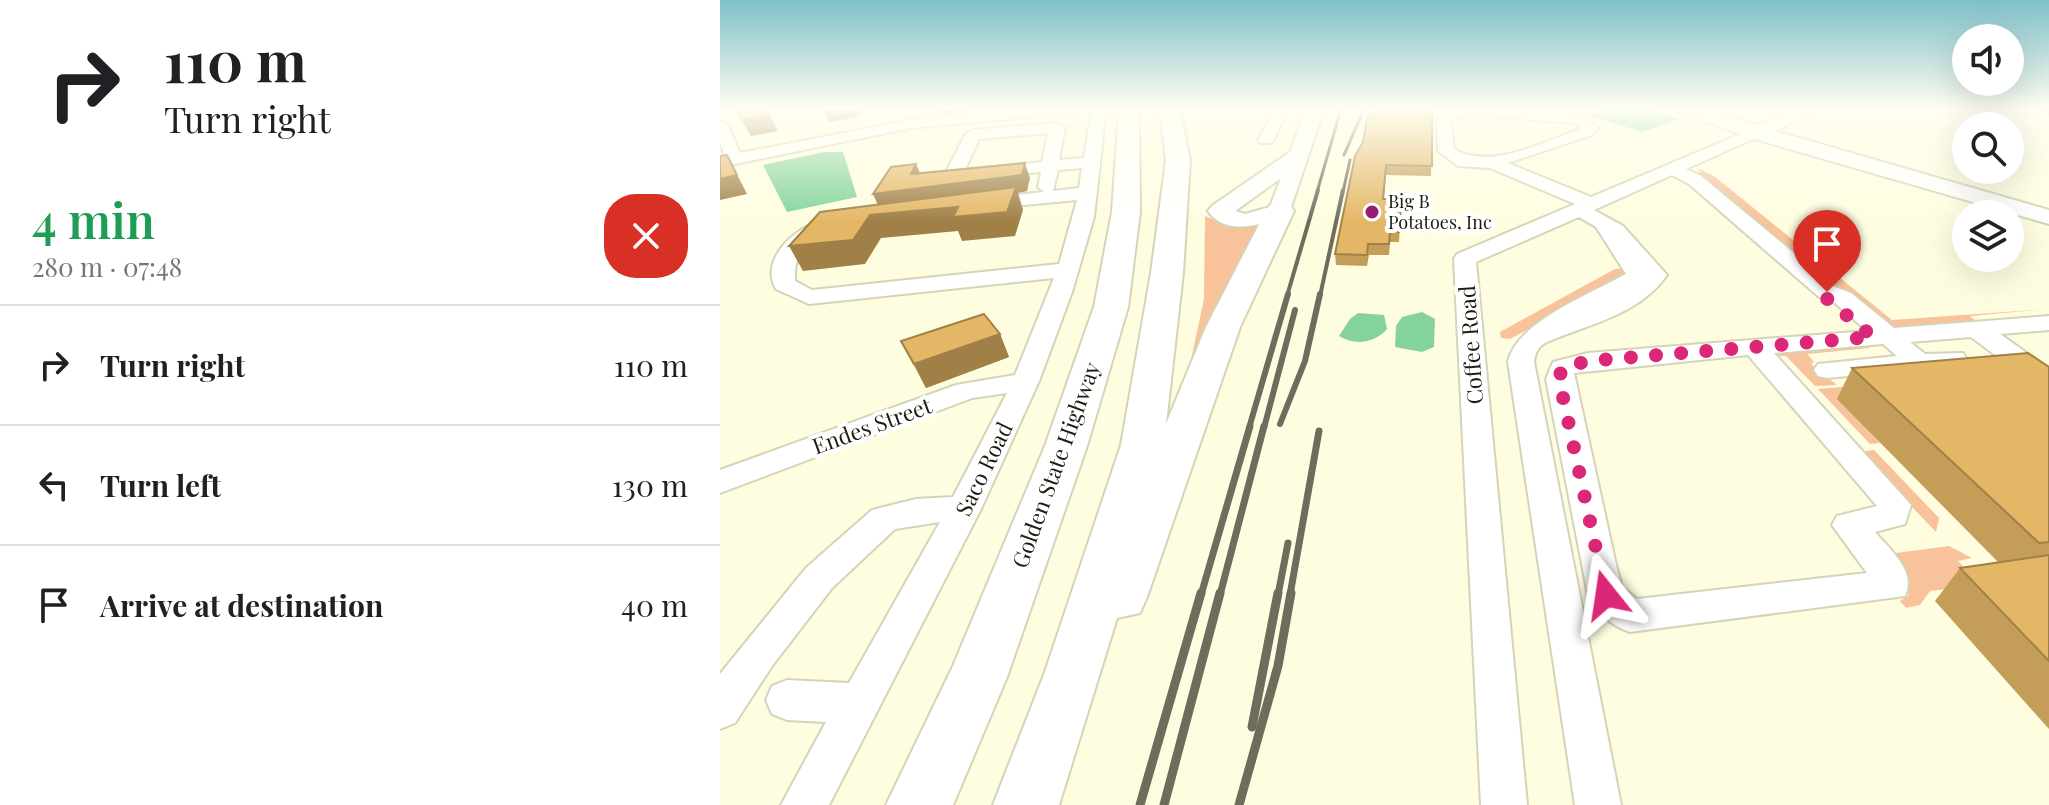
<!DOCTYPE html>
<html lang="en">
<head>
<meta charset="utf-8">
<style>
  body { margin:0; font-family:"Playfair Display",serif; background:#f2f2f2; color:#202124; height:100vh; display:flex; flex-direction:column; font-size:30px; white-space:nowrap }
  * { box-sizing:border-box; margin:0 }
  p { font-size:26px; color:#757577 }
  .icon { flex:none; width:44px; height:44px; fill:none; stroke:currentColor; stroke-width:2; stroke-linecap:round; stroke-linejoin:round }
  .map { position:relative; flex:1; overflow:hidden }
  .side { display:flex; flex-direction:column; background:#fff; width:720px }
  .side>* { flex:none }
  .hud { background:#fff; color:#202124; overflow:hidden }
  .controls { position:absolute; left:1232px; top:24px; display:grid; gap:16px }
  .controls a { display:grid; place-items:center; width:72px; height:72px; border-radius:50%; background:#fff; box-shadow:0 8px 32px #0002; font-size:40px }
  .pin { position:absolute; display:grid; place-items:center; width:68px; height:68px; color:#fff; margin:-82px -34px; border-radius:50% 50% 50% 0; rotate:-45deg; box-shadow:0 0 8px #0007 }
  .pin .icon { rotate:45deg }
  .me { position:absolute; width:88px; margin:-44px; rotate:345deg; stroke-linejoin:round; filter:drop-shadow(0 0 6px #0008) }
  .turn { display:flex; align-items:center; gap:28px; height:168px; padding:0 32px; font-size:36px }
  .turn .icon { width:104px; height:104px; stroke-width:2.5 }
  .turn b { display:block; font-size:56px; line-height:68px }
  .round { display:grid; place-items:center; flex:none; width:84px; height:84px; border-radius:32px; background:#f2f2f2 }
  .headline { display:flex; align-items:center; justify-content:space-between; height:136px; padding:0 32px }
  h1 { font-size:48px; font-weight:600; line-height:60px; color:#1e9e55 }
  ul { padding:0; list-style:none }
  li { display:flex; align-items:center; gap:24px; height:120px; padding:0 32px; border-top:2px solid #e0e0e0 }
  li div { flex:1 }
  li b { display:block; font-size:30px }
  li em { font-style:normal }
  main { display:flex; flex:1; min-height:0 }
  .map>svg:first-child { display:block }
  .green { fill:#f8c29b }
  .water { fill:#83d39b }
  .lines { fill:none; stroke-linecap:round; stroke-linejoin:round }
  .canal { fill:#83d39b; fill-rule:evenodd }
  .minor-casing { stroke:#d5d4b8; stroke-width:4 }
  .major-casing { stroke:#d5d4b8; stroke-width:4 }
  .highway-casing { stroke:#d5d4b8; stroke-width:4 }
  .minor { fill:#fff; fill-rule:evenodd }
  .major { fill:#fff; fill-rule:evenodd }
  .highway { fill:#fff; fill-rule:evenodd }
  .rail-far4 { stroke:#6e6d5d; stroke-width:3 }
  .rail-far3 { stroke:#6e6d5d; stroke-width:4 }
  .rail-far2 { stroke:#6e6d5d; stroke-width:6 }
  .rail-far1 { stroke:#6e6d5d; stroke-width:7 }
  .rail { stroke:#6e6d5d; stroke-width:9 }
  .wall { fill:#c49d58 }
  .shaded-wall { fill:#a08047 }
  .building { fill:#e4b766; stroke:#a08047; stroke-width:2 }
  .route { stroke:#db2777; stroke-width:14; stroke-dasharray:0 25.2 }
  .poi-dot { fill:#981a71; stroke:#fff; stroke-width:3 }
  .labels { text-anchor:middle; stroke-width:8; stroke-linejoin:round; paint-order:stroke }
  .far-poi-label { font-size:18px; fill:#1c1c12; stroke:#fff; text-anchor:start }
  .street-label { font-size:22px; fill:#1c1c12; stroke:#fff }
</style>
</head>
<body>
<main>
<section class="side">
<div class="hud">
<div class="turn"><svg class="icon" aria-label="right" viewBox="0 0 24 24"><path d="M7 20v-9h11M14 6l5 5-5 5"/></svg><div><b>110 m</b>Turn right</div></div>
</div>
<div class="headline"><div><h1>4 min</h1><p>280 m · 07:48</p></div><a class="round" style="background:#d93025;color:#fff"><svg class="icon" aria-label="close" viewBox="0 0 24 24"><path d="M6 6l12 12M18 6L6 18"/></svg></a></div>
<ul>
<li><svg class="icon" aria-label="right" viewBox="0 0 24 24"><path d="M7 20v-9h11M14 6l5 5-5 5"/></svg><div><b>Turn right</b></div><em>110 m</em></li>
<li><svg class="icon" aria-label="left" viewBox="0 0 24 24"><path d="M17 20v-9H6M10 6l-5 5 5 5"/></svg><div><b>Turn left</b></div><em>130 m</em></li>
<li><svg class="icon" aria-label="arrive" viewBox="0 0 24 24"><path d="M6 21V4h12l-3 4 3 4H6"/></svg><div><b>Arrive at destination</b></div><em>40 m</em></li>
</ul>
</section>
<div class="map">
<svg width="1329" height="805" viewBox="0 0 1329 805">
  <rect width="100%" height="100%" fill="#fffde0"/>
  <!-- green -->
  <g class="green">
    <polygon points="977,168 994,176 1172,320 1329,309 1250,316 1257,322 1177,330 1157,323 976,173 981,172"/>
    <polygon points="485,216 512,227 546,225 468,374 484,299"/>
    <polygon points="908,268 907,277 790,339 781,338 780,332 895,269"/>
    <polygon points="1146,345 1150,348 1087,354 1094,362 1091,364 1117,385 1095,386 1066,356 1051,356 1050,353"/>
    <polygon points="1168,383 1120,399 1160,443 1150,444 1098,389"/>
    <polygon points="1154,450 1219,518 1216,532 1139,452"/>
    <polygon points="1229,546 1252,558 1238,561 1252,576 1268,584 1210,591 1200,605 1186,608 1180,601 1188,596 1189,579 1169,554"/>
  </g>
  <!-- water -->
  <g class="water">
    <polygon points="886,109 927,109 959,119 922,132 867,115"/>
    <polygon points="104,152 123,152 137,197 67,212 43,165"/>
    <polygon points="702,312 715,319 714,347 702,352 675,347 676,326 682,317"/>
    <path d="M638,313L664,315L667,329C655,343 635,346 619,336L630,319Z"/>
  </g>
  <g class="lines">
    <!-- canal -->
    <polygon class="canal" points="1318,109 1329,109 1329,115"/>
    <!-- minor casing -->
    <g class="minor-casing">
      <g id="minor">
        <polygon points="301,109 361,109 354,113 191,128 0,167 0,157 5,156 0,143 0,121 8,126 20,153 191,120"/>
        <path d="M372,109H386L374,217L352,292L319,381L261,509L109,805H61L106,722L67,720L52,714L46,700L52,686L67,680L129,683L220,522L175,529L112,588L52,666L15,723L0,729V674L86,568L152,510L196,499L233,497L287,393L252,398L0,493V470L236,385L295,375L334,278L89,304L56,289C39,261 74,228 99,222L109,228C91,248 73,246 75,281L92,290L339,264L357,200L263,209L254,203L256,199L324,192L318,187L321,172L233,181L224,176L245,135L253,130L337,123L345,128L339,160L364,158ZM328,133L322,162L245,170L259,139ZM362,168L359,188L333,191L338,170Z"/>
        <polygon points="555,109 569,109 552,143 540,143 538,140"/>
        <path d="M792,109C819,112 858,107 878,128L872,135L788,163L871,197L1030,130H1040V136L966,169L981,176L1115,287L1131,293L1174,328L1329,316V330L1280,334L1329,369V390L1319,388L1251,337L1190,342L1205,354L1243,353L1247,359L1243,365L1107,378L1098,376L1094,370L1098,364L1177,356L1163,344L1054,353L1191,505L1185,524L1155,532C1170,550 1197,571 1185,596L910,632C892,626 876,612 868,595L826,379L833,362L868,353L1147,331L1115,303L1099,297L969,184L952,175L874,210L903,226L947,275C919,315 869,324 827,342C818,346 815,353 814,362L901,805H855L788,362C795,323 872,293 906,274L876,227L859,217L756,262L807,805H761L734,259L737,254L855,204L770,168L738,166L718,151L717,120L728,109ZM768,116L854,123L861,129C824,141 771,171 734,149L731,121L735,117ZM1028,355L1157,506L1117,516L1112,525L1147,573L917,599L902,587L896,565L854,373Z"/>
      </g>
    </g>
    <!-- major casing -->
    <g class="major-casing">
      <g id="major">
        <path d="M586,109H604L568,216C543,223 507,238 488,211L492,206L570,152ZM561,178L550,207L525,214L515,211Z"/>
        <polygon points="953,109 982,109 1037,125 1073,109 1097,109 1055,131 1329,210 1329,224 1028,137"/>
      </g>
    </g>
    <!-- highway casing -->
    <g class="highway-casing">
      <g id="highway">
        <polygon points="399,109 419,109 420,212 408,307 367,446 287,677 233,805 166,805 233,666 325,446 374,307 392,212"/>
        <polygon points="440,109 460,109 470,160 463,273 446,424 486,327 546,211 550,205 570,205 574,211 520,327 427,597 420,613 397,618 339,805 273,805 325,672 401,445 431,273 446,160"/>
      </g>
    </g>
    <!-- minor -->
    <use href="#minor" class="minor"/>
    <!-- major -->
    <use href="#major" class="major"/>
    <!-- highway -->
    <use href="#highway" class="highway"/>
    <!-- rail-far4 -->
    <g class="rail-far4">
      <polyline points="624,155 644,109"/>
      <polyline points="597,192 621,109"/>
      <polyline points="623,192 630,160"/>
    </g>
    <!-- rail-far3 -->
    <g class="rail-far3">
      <polyline points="567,296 598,190"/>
      <polyline points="600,296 623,190"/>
    </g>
    <!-- rail-far2 -->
    <g class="rail-far2">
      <polyline points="560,424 585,361 600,294"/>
      <polyline points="529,428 568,294"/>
      <polyline points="544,428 575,310"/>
    </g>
    <!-- rail-far1 -->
    <g class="rail-far1">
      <polyline points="481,595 530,426"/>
      <polyline points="500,595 544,426"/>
      <polyline points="558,595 568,543"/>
      <polyline points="570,595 599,431"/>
    </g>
    <!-- rail -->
    <g class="rail">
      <polyline points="532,727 558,593"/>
      <polyline points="420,805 481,593"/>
      <polyline points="444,805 500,593"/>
      <polyline points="519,805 558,666 571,593"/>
    </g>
  </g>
  <!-- wall -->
  <g class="wall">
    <polygon points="712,109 711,176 666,175 664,199 681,204 679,242 670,242 669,255 649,255 647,266 616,265 615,254 635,156"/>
    <polygon points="280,334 289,357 206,388 181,341"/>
    <polygon points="1329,367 1329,729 1215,601 1240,568 1279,563 1117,399 1132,368"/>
  </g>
  <!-- shaded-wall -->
  <g class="shaded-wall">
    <polygon points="103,109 142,109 142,113 137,114 138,117 109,122"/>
    <polygon points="219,109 261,109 221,114"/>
    <polygon points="50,115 58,131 31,136 22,120"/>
    <polygon points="7,155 27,194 0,200 0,179"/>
    <polygon points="305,163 310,178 307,191 298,193 303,210 295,236 242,241 238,231 161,238 145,264 83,271 69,246 150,215 294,193 160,210 153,194 196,164 203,180"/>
    <polygon points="280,334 289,357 206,388 194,364"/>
  </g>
  <!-- building -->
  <g class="building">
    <polygon points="17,109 47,109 50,115 22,120"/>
    <polygon points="654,109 712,109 712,166 666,165 663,199 678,199 681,204 679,232 670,232 669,244 648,244 647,255 615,254 635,156 643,142 648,114 653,114"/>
    <polygon points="7,155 17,175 0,179 0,156"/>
    <polygon points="305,163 302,175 153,194 171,167 196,164 191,174"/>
    <polygon points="296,187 287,212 233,217 238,207 150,215 133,240 69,246 100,212"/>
    <polygon points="264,314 280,334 194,364 181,341"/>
    <polygon points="1308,353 1329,367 1329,542 1319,543 1132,368"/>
    <polygon points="1329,555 1329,661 1240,568"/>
  </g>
  <!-- sky -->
  <linearGradient id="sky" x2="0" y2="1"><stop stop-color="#7fc0c9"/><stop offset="0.49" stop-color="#fffef1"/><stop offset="1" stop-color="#fffef1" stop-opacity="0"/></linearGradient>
  <rect width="1329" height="222" fill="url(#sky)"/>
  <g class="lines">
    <!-- route -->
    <polyline class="route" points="886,595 839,379 842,368 868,361 1153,337 1106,298 1107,292"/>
  </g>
  <!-- markers -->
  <circle class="poi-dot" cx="652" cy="212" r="8"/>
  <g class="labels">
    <!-- far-poi labels -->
    <g class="far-poi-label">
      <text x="668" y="208">Big B<tspan x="668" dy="21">Potatoes, Inc</tspan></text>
    </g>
    <!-- street labels -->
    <g class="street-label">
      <text transform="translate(751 345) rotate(-94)" y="8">Coffee Road</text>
      <text transform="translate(152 426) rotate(-20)" y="8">Endes Street</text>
      <text transform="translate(336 465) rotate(-70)" y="8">Golden State Highway</text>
      <text transform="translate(264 469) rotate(-64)" y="8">Saco Road</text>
    </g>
  </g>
</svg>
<div class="controls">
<a><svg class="icon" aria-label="sound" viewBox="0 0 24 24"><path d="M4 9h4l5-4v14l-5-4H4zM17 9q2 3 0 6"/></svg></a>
<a><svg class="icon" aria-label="search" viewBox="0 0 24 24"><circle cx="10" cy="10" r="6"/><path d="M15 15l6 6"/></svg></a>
<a><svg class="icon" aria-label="layers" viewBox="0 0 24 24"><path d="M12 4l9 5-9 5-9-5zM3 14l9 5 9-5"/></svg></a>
</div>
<div class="pin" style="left:1107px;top:292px;background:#d93025"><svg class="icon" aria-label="arrive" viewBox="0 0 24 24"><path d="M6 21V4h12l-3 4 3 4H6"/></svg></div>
<svg class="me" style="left:886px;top:595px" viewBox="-20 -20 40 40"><path d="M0-17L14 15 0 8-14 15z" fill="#db2777" stroke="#fff" stroke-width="4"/></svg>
</div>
</main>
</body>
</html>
